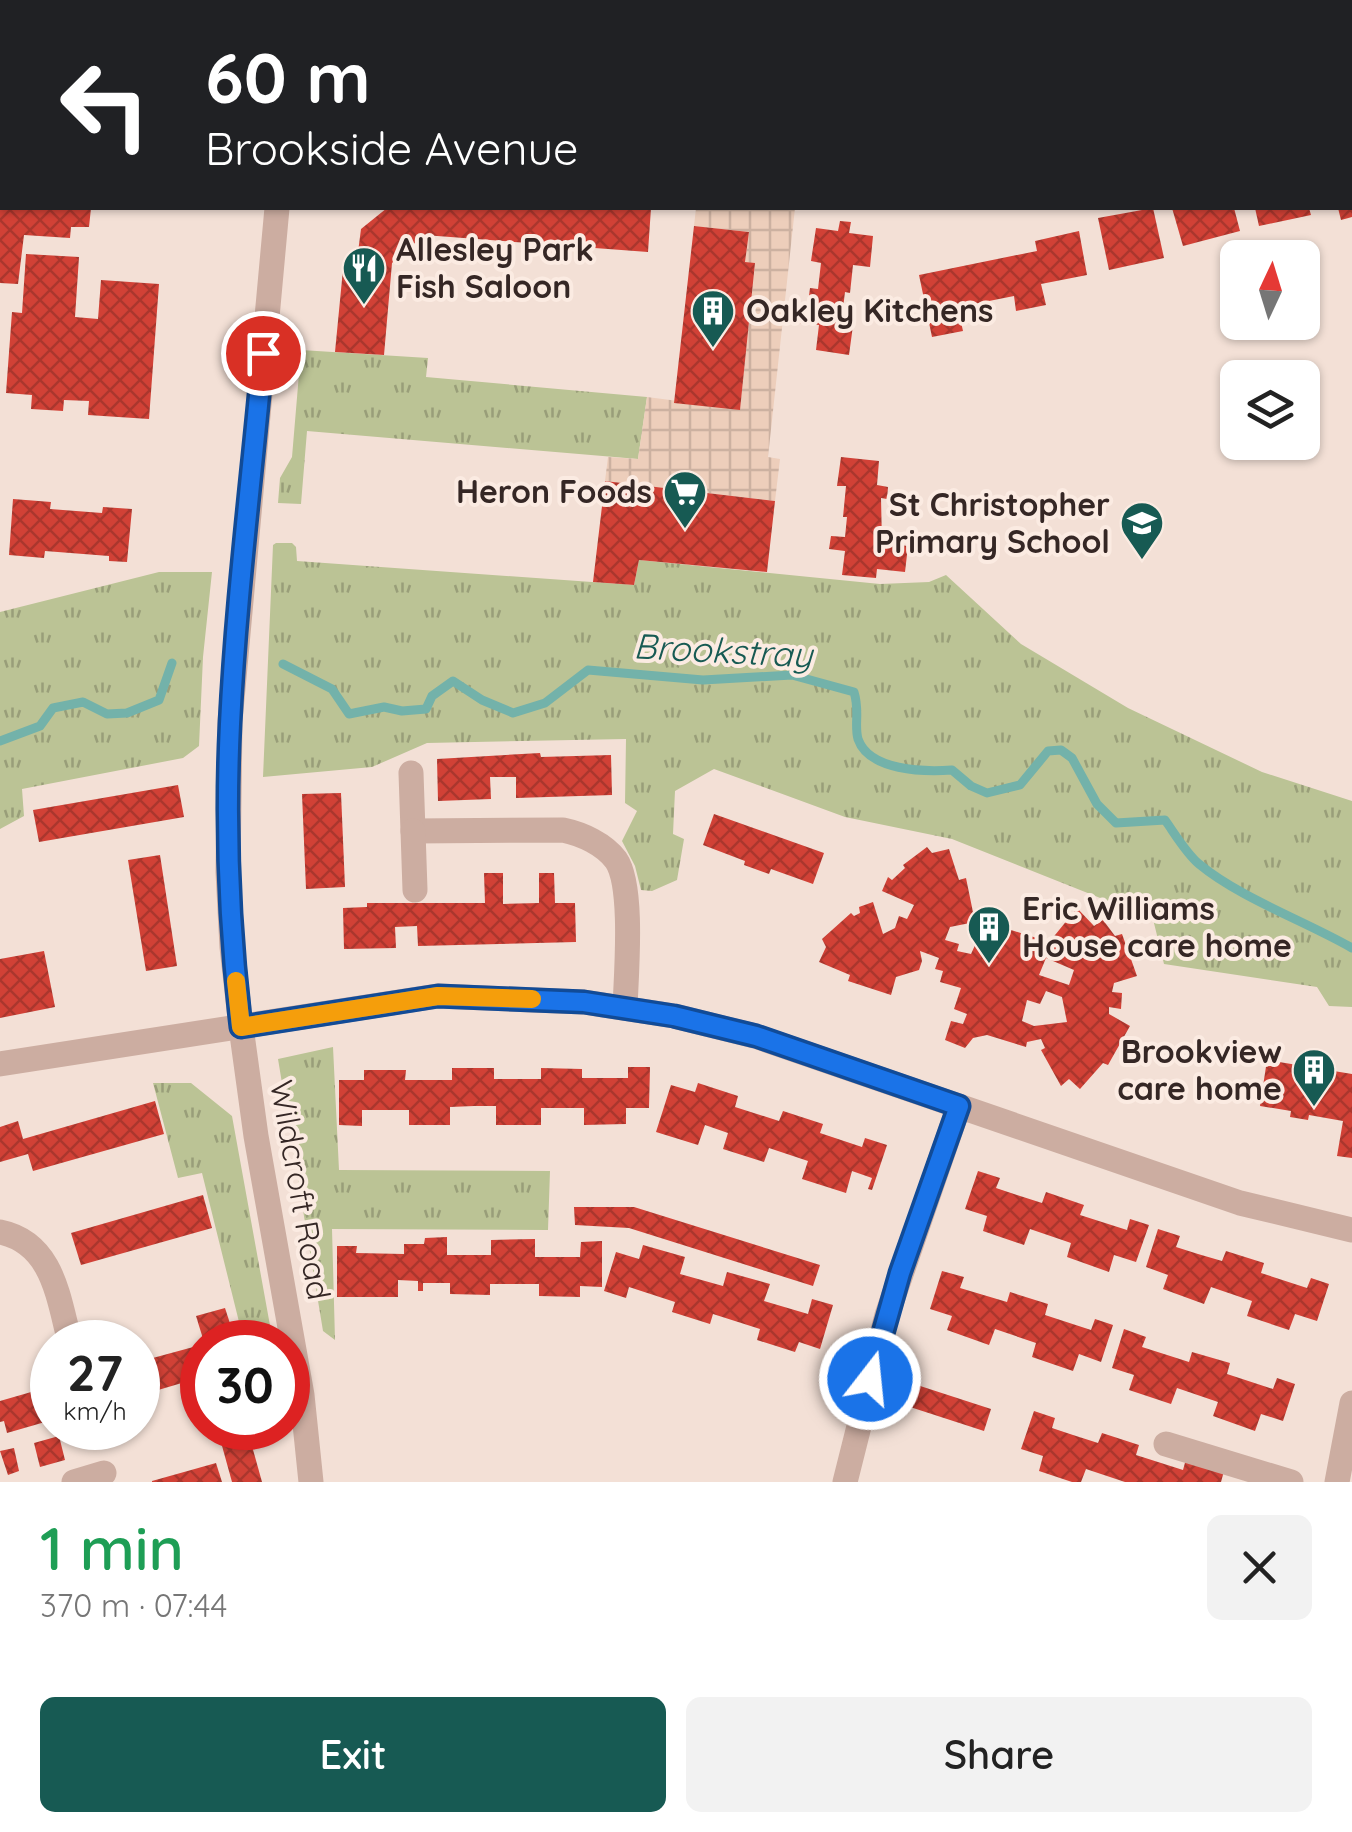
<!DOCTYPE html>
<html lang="en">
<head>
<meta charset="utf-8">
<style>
  body { margin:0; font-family:Quicksand,sans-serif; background:#f2f2f2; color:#222; height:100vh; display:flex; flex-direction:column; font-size:38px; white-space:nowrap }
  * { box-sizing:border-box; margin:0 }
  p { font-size:32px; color:#767676 }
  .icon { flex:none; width:55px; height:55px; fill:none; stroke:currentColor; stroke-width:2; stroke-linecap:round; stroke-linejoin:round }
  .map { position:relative; height:1482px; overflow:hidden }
  .side { display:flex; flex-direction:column; background:#fff; flex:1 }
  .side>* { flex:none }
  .guide { position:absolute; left:0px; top:0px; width:1352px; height:210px; box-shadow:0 2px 8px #0004; background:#202124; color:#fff; overflow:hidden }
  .needle { width:65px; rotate:4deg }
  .fabs { position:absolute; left:1220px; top:240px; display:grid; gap:20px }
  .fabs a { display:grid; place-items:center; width:100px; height:100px; border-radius:15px; background:#fff; box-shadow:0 2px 8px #0004; font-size:50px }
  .speed { position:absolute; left:30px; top:1320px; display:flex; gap:20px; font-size:50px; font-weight:700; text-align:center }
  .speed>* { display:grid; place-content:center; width:130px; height:130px; border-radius:50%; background:#fff; box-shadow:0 2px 8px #0004; line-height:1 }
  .speed small { font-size:25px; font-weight:400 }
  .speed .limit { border:15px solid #d22; background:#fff; color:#111 }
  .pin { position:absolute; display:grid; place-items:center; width:85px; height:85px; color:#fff; margin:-42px; border:5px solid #fff; border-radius:50%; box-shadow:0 2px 10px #0007 }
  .me { position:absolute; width:110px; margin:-55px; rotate:16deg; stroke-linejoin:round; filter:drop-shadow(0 0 8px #0008) }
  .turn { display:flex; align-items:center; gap:35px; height:210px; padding:0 40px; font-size:45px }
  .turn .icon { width:130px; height:130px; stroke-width:2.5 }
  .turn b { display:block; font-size:70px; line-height:85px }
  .round { display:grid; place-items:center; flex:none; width:105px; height:105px; border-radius:15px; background:#f2f2f2 }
  .overview { display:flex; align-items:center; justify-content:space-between; height:170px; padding:0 40px }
  h1 { font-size:60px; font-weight:600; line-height:75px; color:#1e9e55 }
  .button { display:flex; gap:20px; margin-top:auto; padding:20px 40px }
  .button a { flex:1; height:115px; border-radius:15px; background:#175a53; color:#fff; font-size:40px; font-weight:600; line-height:115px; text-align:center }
  .button a+a { background:#f2f2f2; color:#222 }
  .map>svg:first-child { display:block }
  .grass { fill:url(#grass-tufts) }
  .plaza { fill:url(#plaza-grid) }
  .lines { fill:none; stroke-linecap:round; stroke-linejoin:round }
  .stream { stroke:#73b2aa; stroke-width:9 }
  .building { fill:url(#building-cross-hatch); fill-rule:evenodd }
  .street { stroke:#ccada1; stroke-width:25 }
  .route-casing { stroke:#114b97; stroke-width:25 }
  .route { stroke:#1a73e8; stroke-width:18 }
  .slow { stroke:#f59e0b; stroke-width:18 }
  .labels { text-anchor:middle; stroke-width:8; stroke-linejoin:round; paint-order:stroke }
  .poi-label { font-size:32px; font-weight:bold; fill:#352725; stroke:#fbebe2; text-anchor:start }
  .street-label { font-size:32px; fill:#352725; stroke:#fbebe2 }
  .water-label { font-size:35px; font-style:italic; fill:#175a53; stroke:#fbebe2 }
</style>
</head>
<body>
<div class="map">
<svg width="1352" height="1482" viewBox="0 0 1352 1482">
  <defs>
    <pattern id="grass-tufts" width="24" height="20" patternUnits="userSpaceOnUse" patternTransform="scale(2.5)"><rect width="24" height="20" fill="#bbc395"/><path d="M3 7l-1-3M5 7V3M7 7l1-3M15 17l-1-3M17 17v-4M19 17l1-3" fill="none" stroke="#999e79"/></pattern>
    <pattern id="plaza-grid" width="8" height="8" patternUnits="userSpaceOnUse" patternTransform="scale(2.5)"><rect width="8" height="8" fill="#edcebb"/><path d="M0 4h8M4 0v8" fill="none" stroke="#ccb1a1"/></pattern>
    <pattern id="building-cross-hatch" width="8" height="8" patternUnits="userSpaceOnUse" patternTransform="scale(2.5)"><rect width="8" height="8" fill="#d14136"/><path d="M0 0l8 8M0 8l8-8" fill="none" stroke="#aa362d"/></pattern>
  </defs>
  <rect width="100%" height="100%" fill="#f3e0d6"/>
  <!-- grass -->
  <g class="grass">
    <polygon points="301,350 428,358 426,377 647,397 638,459 307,431 301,504 278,503 280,478 292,457"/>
    <polygon points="276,543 292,543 296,547 297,561 634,585 639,560 880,584 929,582 946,575 1021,644 1128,708 1262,772 1352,801 1352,1007 1329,1006 1317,987 1164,964 1153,919 952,839 845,817 714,769 675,791 673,834 684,839 677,880 652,891 641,890 635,866 622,841 637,811 625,803 626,739 427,743 372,767 263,777 273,545"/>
    <polygon points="159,572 212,572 203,657 199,746 183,758 22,789 24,816 0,829 0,612"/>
    <polygon points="333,1047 339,1170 550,1171 548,1230 332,1229 335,1340 323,1331 278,1059"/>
    <polygon points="153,1083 191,1083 232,1116 273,1342 244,1342 202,1173 178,1178"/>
  </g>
  <!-- plaza -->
  <polygon class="plaza" points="696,208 795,208 768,457 780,459 775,501 605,481 608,457 638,459 647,397 740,409 755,264 745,262 749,232 694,226"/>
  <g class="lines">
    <!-- stream -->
    <g class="stream">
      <path d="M283,664L332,689L349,714L384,707L402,711L426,709L432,696L453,681L482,700L513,713L545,703L588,670L703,680L792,675L854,692C860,711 854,725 858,739C869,771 924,772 952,770L971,786L987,793L1020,785L1048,751L1061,750L1072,758L1097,804L1116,823L1165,820C1175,834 1186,853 1199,864C1240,898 1305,921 1352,948"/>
      <polyline points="0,741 40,726 53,708 83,702 107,714 127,713 159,700 172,663"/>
    </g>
  </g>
  <!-- building -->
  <g class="building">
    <polygon points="0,208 91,208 89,227 71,227 70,238 24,235 18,284 0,283"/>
    <polygon points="387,208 651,208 648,252 424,235 392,263 384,355 335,352 344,259 357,260 361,229"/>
    <polygon points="1153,208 1164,258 1109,270 1098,218"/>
    <polygon points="1172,208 1234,208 1240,231 1183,246"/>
    <polygon points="1255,208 1309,208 1311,215 1259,226"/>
    <polygon points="1338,208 1352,208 1352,217 1341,220"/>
    <polygon points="840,221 851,222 849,233 873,236 870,267 853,265 850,293 845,292 842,316 854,318 849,355 816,350 819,325 799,323 800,310 807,311 810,288 818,289 821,263 811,261 816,228 838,231"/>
    <polygon points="694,226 749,232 745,262 755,263 740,410 674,403"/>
    <polygon points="1079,231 1087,275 1041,284 1046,305 1016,311 1014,296 974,304 977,319 961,322 963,331 932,337 919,275 1037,251 1035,241"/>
    <polygon points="26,254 79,257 75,317 98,319 101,280 159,284 149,419 88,415 89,401 64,400 63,411 31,409 32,395 6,393 12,312 22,313"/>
    <polygon points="841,457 879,461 877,485 888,487 887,499 881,498 882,543 908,546 905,572 877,569 876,578 842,575 845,551 829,549 831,536 845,537 847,517 843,517 846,486 837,486"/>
    <polygon points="605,481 775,501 767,572 639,560 634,585 593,582"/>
    <polygon points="13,499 51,502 50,509 102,513 103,507 132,509 127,562 109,561 109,556 45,551 44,558 9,555"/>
    <polygon points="540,753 541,757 611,755 612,795 516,798 516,777 490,777 491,799 438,801 437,759"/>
    <polygon points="178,785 184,817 39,842 33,810"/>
    <polygon points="341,793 345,887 306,889 302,794"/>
    <polygon points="714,814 824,853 813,884 771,869 769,874 744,865 745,861 703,845"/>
    <path d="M927,847L932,853L949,849L959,880L966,878L975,922L950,927L945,940L959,944L957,951L971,954L977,941L988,944L992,935L1003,941L1008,929L1040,939L1039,944L1050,949L1055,941L1051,940L1077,908L1094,926L1103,920L1115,936L1122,934L1137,976L1114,983L1112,992L1122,993L1121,1009L1109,1007V1014L1130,1026L1108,1065L1103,1063L1080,1089L1069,1079L1061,1086L1041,1050L1045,1048L1041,1039L1027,1042L1026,1047L987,1035L973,1038L965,1048L945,1040L951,1021L963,1024L967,1014L954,1009L961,988L940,982L943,971L935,969L939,958L920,951L922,961L919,970L896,977L891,995L848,981L850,975L819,962L826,947L822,939L851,913L854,916L860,913L859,907L873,902L883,934L895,928L899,916L907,919L914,905L882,891L888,877L892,880L905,868L903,865ZM1046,958L1074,970L1069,985L1039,975ZM1046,991L1062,997L1067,1022L1034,1026L1022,1021L1027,1000L1040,1004Z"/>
    <polygon points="160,855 177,966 146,971 128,860"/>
    <polygon points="484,873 503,873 503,904 539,903 539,873 554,873 555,903 575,903 576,942 418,946 417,926 395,927 396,948 344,949 343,908 367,907 367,903 485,903"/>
    <polygon points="44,951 55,1007 0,1018 0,959"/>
    <polygon points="1267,1060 1352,1074 1352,1158 1337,1156 1343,1121 1309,1115 1308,1120 1290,1117 1291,1111 1260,1106"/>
    <polygon points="628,1067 650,1067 649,1108 626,1108 626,1124 584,1125 584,1108 541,1108 541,1125 496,1125 496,1106 474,1106 450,1107 450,1125 409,1125 409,1110 362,1110 362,1126 339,1125 339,1080 364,1080 364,1070 406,1070 405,1080 452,1080 452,1068 494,1068 494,1079 541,1079 541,1068 582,1069 582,1078 628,1078"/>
    <polygon points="698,1083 738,1096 735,1107 779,1121 783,1111 823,1124 820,1133 862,1147 865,1138 887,1145 872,1190 868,1189 872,1178 852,1171 846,1193 802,1179 808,1161 769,1148 764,1162 723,1149 728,1133 705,1125 698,1145 656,1132 671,1085 695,1092"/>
    <polygon points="155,1101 164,1134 33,1171 28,1154 0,1162 0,1127 18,1121 23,1139"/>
    <polygon points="978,1171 1000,1178 996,1188 1017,1195 1042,1203 1046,1192 1084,1205 1080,1215 1127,1230 1130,1219 1149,1225 1136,1262 1114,1255 1109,1272 1067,1257 1071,1243 1030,1229 1024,1245 983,1231 987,1216 965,1209"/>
    <polygon points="203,1195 212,1228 81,1265 71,1233"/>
    <polygon points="574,1207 634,1207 820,1265 813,1286 629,1228 575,1225"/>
    <polygon points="1158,1229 1180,1236 1176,1247 1198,1254 1222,1261 1226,1251 1264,1263 1261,1273 1307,1288 1311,1278 1329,1284 1317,1321 1295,1314 1289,1330 1247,1316 1252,1301 1211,1287 1204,1304 1163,1289 1168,1275 1146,1267"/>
    <polygon points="447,1237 447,1255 491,1255 491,1240 535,1239 535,1257 580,1257 581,1242 602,1241 602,1287 580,1286 580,1297 539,1296 539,1284 490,1284 490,1295 450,1294 450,1283 423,1283 423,1291 418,1291 418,1281 398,1280 398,1297 337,1297 337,1246 357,1246 356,1253 404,1254 404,1244 424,1244 425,1238"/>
    <polygon points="643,1245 685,1257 680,1274 723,1286 727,1272 770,1284 764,1301 808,1314 812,1299 833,1305 820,1349 799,1342 795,1352 757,1340 760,1329 713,1314 710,1324 672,1312 675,1302 629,1287 626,1298 604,1291 616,1252 639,1259"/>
    <polygon points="942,1271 964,1277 960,1288 1007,1302 1010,1292 1048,1304 1045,1315 1091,1330 1095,1319 1113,1325 1101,1362 1079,1354 1073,1371 1032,1357 1036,1343 995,1329 989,1345 947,1330 952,1316 930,1309"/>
    <polygon points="225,1308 236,1342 204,1342 196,1316"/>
    <polygon points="1124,1329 1146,1337 1142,1347 1164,1354 1189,1362 1192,1352 1230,1363 1227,1374 1273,1389 1277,1378 1295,1384 1283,1421 1261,1414 1255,1431 1213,1416 1218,1402 1177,1388 1171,1404 1129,1390 1134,1375 1112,1368"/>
    <polygon points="197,1346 202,1377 138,1396 138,1362"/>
    <polygon points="914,1384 991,1409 984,1431 907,1406"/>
    <polygon points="52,1386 52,1420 7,1433 4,1421 0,1422 0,1401"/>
    <polygon points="1034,1411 1055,1418 1052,1428 1073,1435 1098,1443 1102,1433 1139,1445 1136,1455 1183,1470 1186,1459 1224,1471 1221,1482 1125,1482 1086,1469 1081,1482 1072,1482 1039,1471 1043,1456 1021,1449"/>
    <polygon points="247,1428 262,1482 232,1482 219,1435"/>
    <polygon points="59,1436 65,1460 40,1467 34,1443"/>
    <polygon points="14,1448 19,1471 8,1475 0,1451"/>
    <polygon points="216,1463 222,1482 152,1482 152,1481"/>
  </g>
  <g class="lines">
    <!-- street -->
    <g class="street">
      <polyline points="1070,0 1070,2"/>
      <polyline points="0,32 2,33"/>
      <polyline points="1350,96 1352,96"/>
      <polyline points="277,208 230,721 228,872 232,947 241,1027 256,1136 302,1395 311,1482"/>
      <path d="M411,773L413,831L563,830C582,834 604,844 616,860C634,886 626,976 625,1008"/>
      <polyline points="413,831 415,890"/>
      <polyline points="0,1064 437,996 584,1002 674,1016 755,1036 1240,1203 1352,1230"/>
      <path d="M0,1232C53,1243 58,1297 70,1342"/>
      <polyline points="1166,1444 1291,1482"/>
      <polyline points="74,1482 104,1473"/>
      <polyline points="845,1482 887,1315 959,1106"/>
      <polyline points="1337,1482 1352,1403"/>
    </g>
  </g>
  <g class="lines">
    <!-- route casing -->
    <g class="route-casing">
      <path id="route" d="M263,353C252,476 236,600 230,724C225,826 229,926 241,1027L438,996L584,1002L674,1016L756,1036L959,1106L900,1273L870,1379"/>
    </g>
    <!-- route -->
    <use href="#route" class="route"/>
    <!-- slow -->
    <polyline class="slow" points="236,981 241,1027 438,996 532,999"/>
  </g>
  <!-- icons -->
  <defs>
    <g id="restaurant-pin" transform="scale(2.25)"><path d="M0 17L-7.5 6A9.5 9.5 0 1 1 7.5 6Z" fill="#175a53" stroke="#fbebe2"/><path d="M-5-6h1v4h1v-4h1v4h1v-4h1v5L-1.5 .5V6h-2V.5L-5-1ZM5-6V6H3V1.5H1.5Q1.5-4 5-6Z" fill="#fff"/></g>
    <g id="building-pin" transform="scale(2.25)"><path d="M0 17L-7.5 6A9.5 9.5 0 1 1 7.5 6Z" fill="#175a53" stroke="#fbebe2"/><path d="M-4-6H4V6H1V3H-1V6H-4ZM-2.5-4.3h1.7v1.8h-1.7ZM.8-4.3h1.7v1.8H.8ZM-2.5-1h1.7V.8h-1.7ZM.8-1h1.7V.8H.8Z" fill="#fff"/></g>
    <g id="supermarket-pin" transform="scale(2.25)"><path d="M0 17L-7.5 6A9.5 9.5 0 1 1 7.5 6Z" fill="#175a53" stroke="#fbebe2"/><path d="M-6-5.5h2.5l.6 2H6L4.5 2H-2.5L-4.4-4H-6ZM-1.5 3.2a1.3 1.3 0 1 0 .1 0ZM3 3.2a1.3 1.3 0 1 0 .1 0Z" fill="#fff"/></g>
    <g id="school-pin" transform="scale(2.25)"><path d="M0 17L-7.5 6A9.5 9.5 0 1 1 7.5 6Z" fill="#175a53" stroke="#fbebe2"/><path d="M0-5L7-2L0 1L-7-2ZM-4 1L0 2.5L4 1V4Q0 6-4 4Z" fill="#fff"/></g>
  </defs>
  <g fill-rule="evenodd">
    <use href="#restaurant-pin" x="364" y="268"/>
    <use href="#building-pin" x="713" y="311"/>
    <use href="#supermarket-pin" x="685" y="492"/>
    <use href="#school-pin" x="1142" y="523"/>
    <use href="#building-pin" x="989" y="927"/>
    <use href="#building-pin" x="1314" y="1070"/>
  </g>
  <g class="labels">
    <!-- poi labels -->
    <g class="poi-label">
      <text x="396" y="261">Allesley Park<tspan x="396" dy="37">Fish Saloon</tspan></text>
      <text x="746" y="322">Oakley Kitchens</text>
      <text x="652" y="503" text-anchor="end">Heron Foods</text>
      <text x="1110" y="516" text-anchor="end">St Christopher<tspan x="1110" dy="37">Primary School</tspan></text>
      <text x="1022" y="920">Eric Williams<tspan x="1022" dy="37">House care home</tspan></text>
      <text x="1282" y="1063" text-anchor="end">Brookview<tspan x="1282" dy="37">care home</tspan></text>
    </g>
    <!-- street labels -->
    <g class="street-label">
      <text transform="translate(300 1190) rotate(80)" y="11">Wildcroft Road</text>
    </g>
    <!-- water labels -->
    <g class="water-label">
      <text transform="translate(723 651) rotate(3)" y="12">Brookstray</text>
    </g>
  </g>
</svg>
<div class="fabs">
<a><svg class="needle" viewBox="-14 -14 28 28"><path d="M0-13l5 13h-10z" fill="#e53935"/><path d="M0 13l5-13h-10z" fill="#767676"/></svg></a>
<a><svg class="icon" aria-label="layers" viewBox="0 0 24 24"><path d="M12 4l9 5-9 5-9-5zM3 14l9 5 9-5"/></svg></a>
</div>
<div class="speed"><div>27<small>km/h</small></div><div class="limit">30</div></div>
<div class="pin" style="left:263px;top:353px;background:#d93025"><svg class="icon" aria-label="arrive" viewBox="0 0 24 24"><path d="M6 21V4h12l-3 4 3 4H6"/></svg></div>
<svg class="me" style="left:870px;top:1379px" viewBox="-20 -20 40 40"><circle r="17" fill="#1a73e8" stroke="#fff" stroke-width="3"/><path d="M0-11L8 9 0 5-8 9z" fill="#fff"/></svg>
<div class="guide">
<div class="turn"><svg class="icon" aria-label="left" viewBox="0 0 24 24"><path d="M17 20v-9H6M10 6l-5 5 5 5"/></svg><div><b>60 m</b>Brookside Avenue</div></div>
</div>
</div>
<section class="side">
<div class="overview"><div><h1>1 min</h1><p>370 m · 07:44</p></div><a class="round"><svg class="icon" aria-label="close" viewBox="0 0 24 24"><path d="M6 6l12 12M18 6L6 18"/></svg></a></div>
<div class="button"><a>Exit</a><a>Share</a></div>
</section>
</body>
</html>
